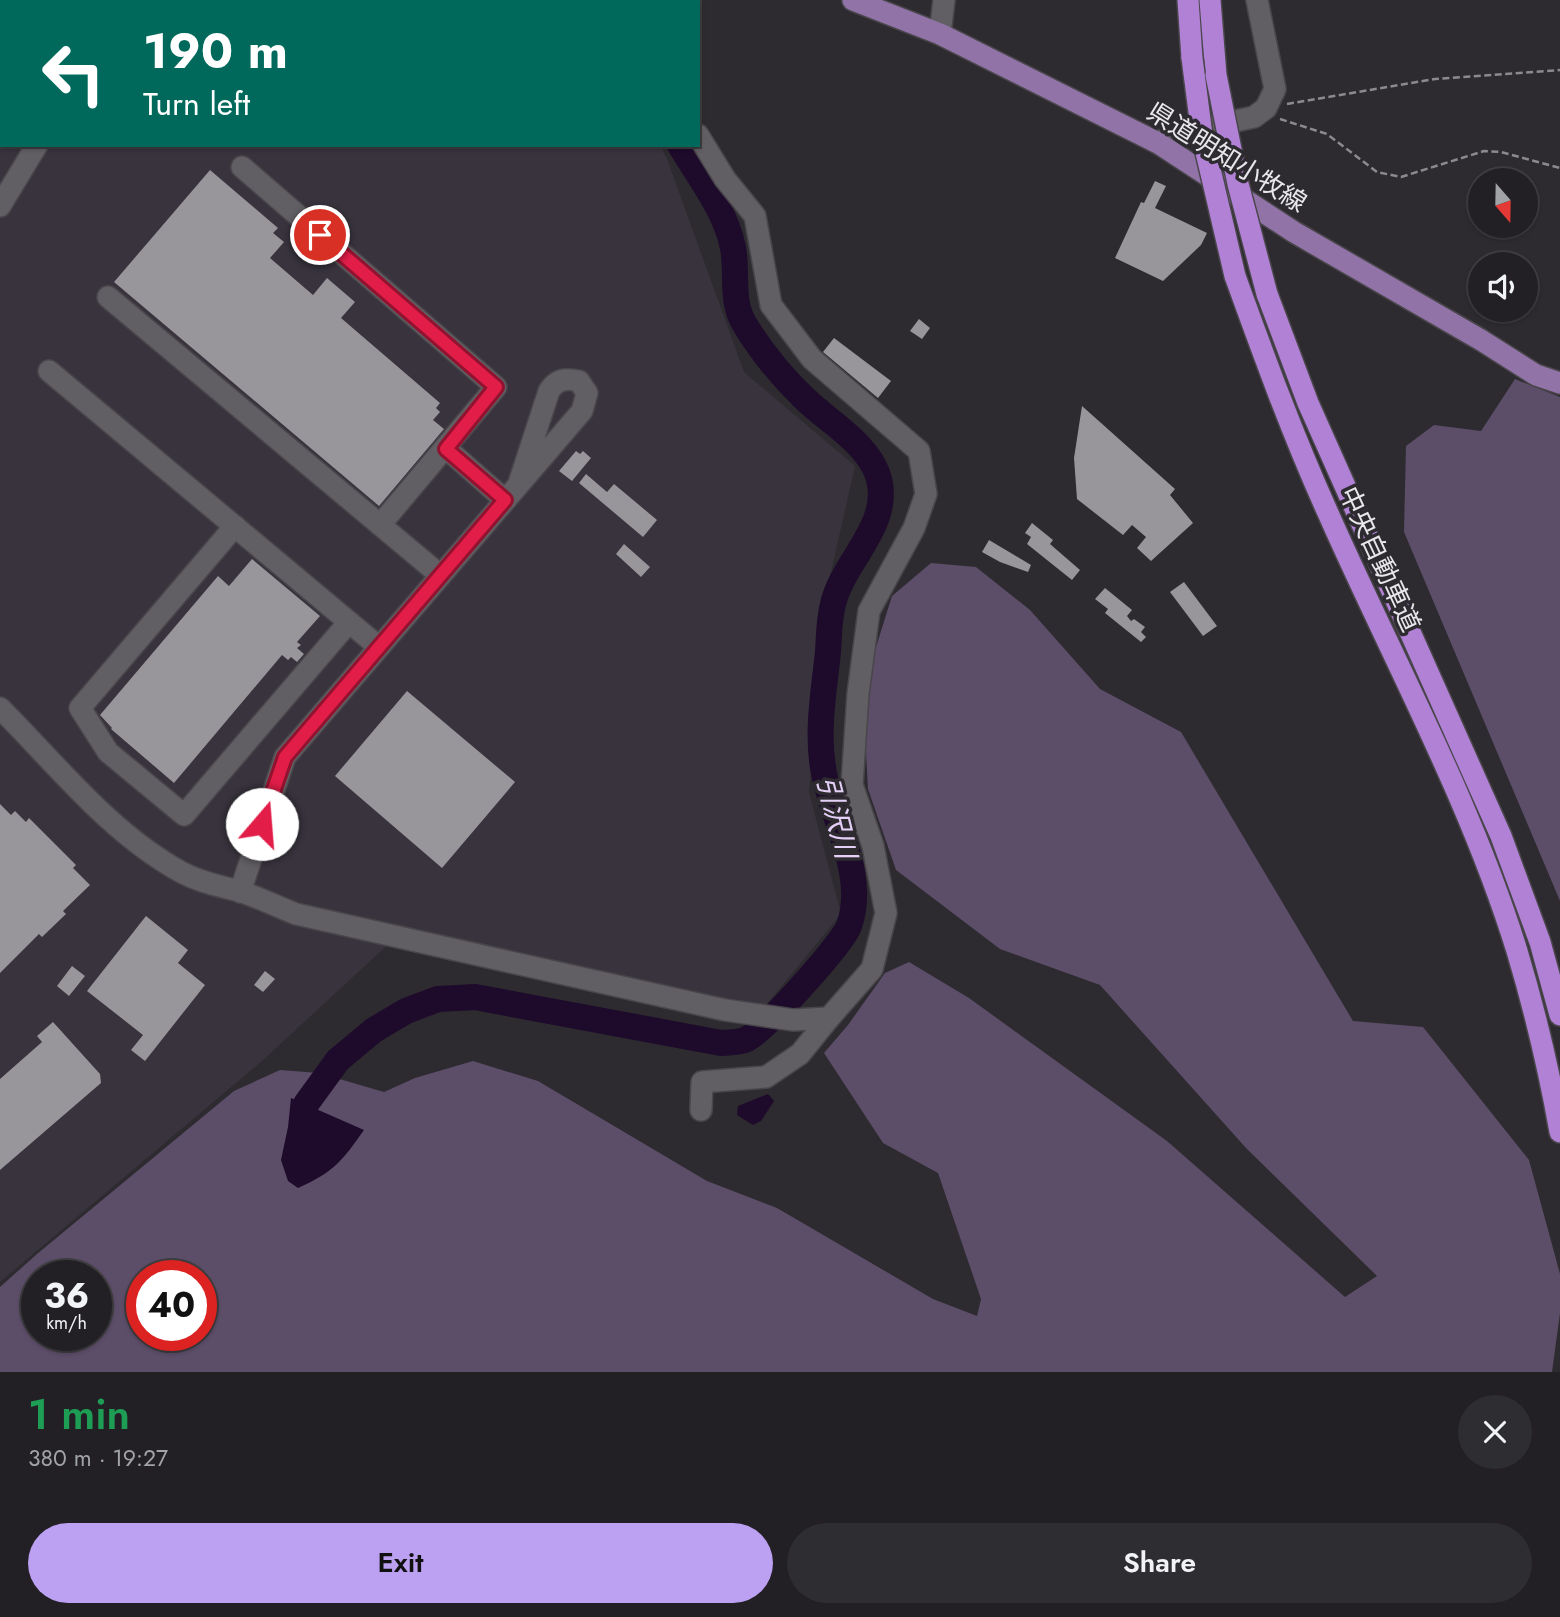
<!DOCTYPE html>
<html lang="en">
<head>
<meta charset="utf-8">
<style>
  body { margin:0; font-family:Jost,"Noto Sans JP",sans-serif; background:#2e2d31; color:#f1f3f6; height:100vh; display:flex; flex-direction:column; font-size:26px; white-space:nowrap }
  * { box-sizing:border-box; margin:0 }
  p { font-size:23px; color:#a2a3a6 }
  .icon { flex:none; width:38px; height:38px; fill:none; stroke:currentColor; stroke-width:2; stroke-linecap:round; stroke-linejoin:round }
  .map { position:relative; height:1372px; overflow:hidden }
  .sheet { display:flex; flex-direction:column; background:#222024; flex:1 }
  .sheet>* { flex:none }
  .hud { position:absolute; left:0px; top:0px; width:700px; height:147px; box-shadow:0 2px 5px #0004,0 0 0 2px #3f3e41; background:#00695c; color:#fff; overflow:hidden }
  .needle { width:46px; rotate:160deg }
  .buttons { position:absolute; left:1468px; top:168px; display:grid; gap:14px }
  .buttons a { display:grid; place-items:center; width:70px; height:70px; border-radius:50%; background:#222024; box-shadow:0 2px 5px #0004,0 0 0 2px #3f3e41; font-size:35px }
  .speed { position:absolute; left:21px; top:1260px; display:flex; gap:14px; font-size:35px; font-weight:700; text-align:center }
  .speed>* { display:grid; place-content:center; width:91px; height:91px; border-radius:50%; background:#222024; box-shadow:0 2px 5px #0004,0 0 0 2px #3f3e41; line-height:1 }
  .speed small { font-size:18px; font-weight:400 }
  .speed .limit { border:10px solid #d22; background:#fff; color:#111 }
  .pin { position:absolute; display:grid; place-items:center; width:60px; height:60px; color:#fff; margin:-30px; border:4px solid #fff; border-radius:50%; box-shadow:0 2px 7px #0007 }
  .me { position:absolute; width:77px; margin:-38px; rotate:18deg; stroke-linejoin:round; filter:drop-shadow(0 0 5px #0008) }
  .turn { display:flex; align-items:center; gap:24px; height:147px; padding:0 28px; font-size:32px }
  .turn .icon { width:91px; height:91px; stroke-width:2.5 }
  .turn b { display:block; font-size:49px; line-height:60px }
  .round { display:grid; place-items:center; flex:none; width:74px; height:74px; border-radius:37px; background:#2e2d31 }
  .headline { display:flex; align-items:center; justify-content:space-between; height:119px; padding:0 28px }
  h1 { font-size:42px; font-weight:600; line-height:52px; color:#1e9e55 }
  .action { display:flex; gap:14px; margin-top:auto; padding:14px 28px }
  .action a { flex:1; height:80px; border-radius:42px; background:#bca0f2; color:#111; font-size:28px; font-weight:600; line-height:80px; text-align:center }
  .action a+a { background:#2e2d31; color:#f1f3f6 }
  .map>svg:first-child { display:block }
  .built { fill:#38333d }
  .green { fill:#5c4d68; fill-rule:evenodd }
  .water { fill:#1e0a2b }
  .lines { fill:none; stroke-linecap:round; stroke-linejoin:round }
  .river { stroke:#1e0a2b; stroke-width:26 }
  .building { fill:#98959b }
  .minor-casing { stroke:#49464b; stroke-width:24 }
  .major-casing { stroke:#49464b; stroke-width:24 }
  .highway-casing { stroke:#49464b; stroke-width:24 }
  .path { stroke:#8c8a8f; stroke-width:2.5; stroke-dasharray:7 3.5; stroke-linecap:butt }
  .minor { stroke:#615e64; stroke-width:21 }
  .major { stroke:#9173a8; stroke-width:21 }
  .highway { stroke:#b181d6; stroke-width:21 }
  .highway-bridge-casing { stroke:#49464b; stroke-width:24; stroke-linecap:butt }
  .highway-bridge { stroke:#b181d6; stroke-width:21 }
  .route-casing { stroke:#92132f; stroke-width:18 }
  .route { stroke:#e11d48; stroke-width:12 }
  .labels { text-anchor:middle; stroke-width:7; stroke-linejoin:round; paint-order:stroke }
  .street-label { font-size:26px; fill:#e9e7eb; stroke:#2d2b30 }
  .water-label { font-size:28px; font-style:italic; fill:#e4cff7; stroke:#2d2b30 }
</style>
</head>
<body>
<div class="map">
<svg width="1560" height="1372" viewBox="0 0 1560 1372">
  <rect width="100%" height="100%" fill="#2d2b30"/>
  <!-- built -->
  <polygon class="built" points="0,0 585,0 586,2 2,2 2,145 660,145 667,159 744,372 855,466 825,599 809,792 841,914 762,1010 406,928 262,1061 0,1282"/>
  <!-- green -->
  <g class="green">
    <polygon points="1515,379 1560,397 1560,901 1404,532 1406,446 1434,425 1481,431"/>
    <path d="M931,563L976,567L1030,610L1100,689L1181,732L1353,1021L1423,1027L1529,1160L1560,1274V1313L1552,1372H0V1287L37,1254L234,1091L280,1070L319,1073L384,1092L415,1078L473,1061L538,1081L707,1181L777,1208L933,1299L977,1316L981,1299L938,1173L883,1143L824,1053L848,1025L885,973L909,962L969,998L1167,1141L1345,1297L1377,1276L1246,1148L1100,985L1000,949L896,870L868,789L865,733L871,663L892,596ZM37,1276H96V1335H37ZM142,1276H201V1335H142Z"/>
  </g>
  <!-- water -->
  <g class="water">
    <polygon points="768,1094 774,1101 761,1121 753,1125 737,1115 738,1106"/>
    <path d="M291,1098L364,1130C342,1161 334,1172 298,1188L288,1181L281,1160L288,1127Z"/>
  </g>
  <g class="lines">
    <!-- river -->
    <g class="river">
      <polyline points="633,0 633,2"/>
      <path d="M306,1104L338,1060L374,1030L406,1011L438,999L475,997L721,1043C730,1042 740,1043 747,1039C765,1030 842,944 849,926C867,876 833,822 824,773C816,733 824,691 828,652C829,636 829,619 833,604C843,561 891,526 879,479C870,445 830,423 805,399C783,378 761,351 745,325C730,301 738,274 733,248C726,211 699,177 680,145"/>
    </g>
  </g>
  <!-- building -->
  <g class="building">
    <polygon points="210,170 278,228 273,233 284,242 270,258 313,295 327,278 355,302 341,318 440,403 436,408 440,412 433,420 444,429 379,506 114,282"/>
    <polygon points="1155,181 1166,186 1155,208 1207,233 1201,245 1163,281 1115,258 1141,202 1144,203"/>
    <polygon points="919,319 930,328 922,339 910,331"/>
    <polygon points="834,338 891,381 878,398 823,352"/>
    <polygon points="1082,406 1175,489 1170,495 1193,523 1151,561 1137,548 1146,537 1132,525 1123,535 1077,499 1074,458"/>
    <polygon points="576,451 580,454 583,451 591,458 572,481 559,471"/>
    <polygon points="586,474 607,492 614,484 657,520 643,537 579,483"/>
    <polygon points="1032,523 1053,540 1050,544 1080,570 1072,580 1027,544 1031,537 1025,533"/>
    <polygon points="989,540 1031,565 1028,572 1000,562 982,552"/>
    <polygon points="624,544 650,567 641,577 616,554"/>
    <polygon points="252,559 320,616 297,642 301,645 297,648 304,654 297,662 291,657 288,660 282,655 174,783 111,729 112,728 100,715 218,576 229,586"/>
    <polygon points="1184,582 1217,626 1203,636 1170,592"/>
    <polygon points="1105,588 1132,610 1127,616 1131,621 1134,619 1145,627 1141,632 1146,637 1141,642 1105,613 1108,609 1095,599"/>
    <polygon points="407,691 515,782 442,868 335,776"/>
    <polygon points="0,804 11,815 15,811 26,822 29,818 76,865 73,868 90,885 63,911 66,914 42,937 39,934 0,973"/>
    <polygon points="146,916 188,950 178,963 205,985 145,1061 131,1050 143,1035 87,991"/>
    <polygon points="72,966 85,976 69,996 57,986"/>
    <polygon points="265,971 275,979 263,992 254,985"/>
    <polygon points="53,1022 100,1074 101,1083 0,1170 0,1079 42,1042 37,1036"/>
  </g>
  <g class="lines">
    <!-- minor casing -->
    <g class="minor-casing">
      <g id="minor">
        <polyline points="126,2 127,0"/>
        <polyline points="672,2 672,0"/>
        <polyline points="940,34 944,0"/>
        <polyline points="698,135 725,179 755,216 771,305 812,359 919,451 926,494 914,528 869,611 858,694 852,785 873,846 886,913 872,969 829,1018 800,1054 766,1077 702,1082 701,1110"/>
        <polyline points="1158,143 1174,134 1254,117 1266,108 1275,89 1257,0"/>
        <polyline points="242,167 496,387 380,525"/>
        <polyline points="0,206 37,145"/>
        <polyline points="108,297 440,575"/>
        <polyline points="49,371 379,647"/>
        <polyline points="447,449 505,500"/>
        <polyline points="235,526 80,708 108,752 184,815 349,622"/>
        <path d="M0,708C57,765 110,833 181,872C201,883 221,886 242,892C260,898 278,907 296,914L725,1010L793,1020L829,1018"/>
        <path d="M240,892L285,757L582,411L587,393L579,381C565,378 557,379 549,391L519,483"/>
      </g>
    </g>
    <!-- major casing -->
    <g class="major-casing">
      <polyline id="major" points="853,0 940,34 1158,143 1294,232 1481,340 1536,375 1560,383"/>
    </g>
    <!-- highway casing -->
    <g class="highway-casing">
      <g id="highway">
        <polyline points="1188,0 1192,58"/>
        <polyline points="1210,0 1216,75"/>
        <path d="M1235,276C1264,356 1293,436 1328,513C1392,658 1470,799 1517,951C1535,1011 1549,1070 1560,1132"/>
        <polyline points="1267,294 1308,403 1501,836 1540,942 1560,1015"/>
      </g>
    </g>
    <!-- path -->
    <g class="path">
      <polyline points="1287,104 1435,79 1560,70"/>
      <polyline points="1280,119 1327,134 1377,172 1401,177 1484,151 1501,152 1560,168"/>
    </g>
    <!-- minor -->
    <use href="#minor" class="minor"/>
    <!-- major -->
    <use href="#major" class="major"/>
    <!-- highway -->
    <use href="#highway" class="highway"/>
    <!-- highway-bridge casing -->
    <g class="highway-bridge-casing">
      <g id="highway-bridge">
        <polyline points="1192,58 1202,135 1235,276"/>
        <polyline points="1216,75 1238,184 1267,294"/>
      </g>
    </g>
    <!-- highway-bridge -->
    <use href="#highway-bridge" class="highway-bridge"/>
  </g>
  <g class="lines">
    <!-- route casing -->
    <g class="route-casing">
      <polyline id="route" points="262,824 285,757 505,500 446,449 496,387 320,235"/>
    </g>
    <!-- route -->
    <use href="#route" class="route"/>
  </g>
  <g class="labels">
    <!-- street labels -->
    <g class="street-label">
      <text transform="translate(1227 157) rotate(32)" y="9">県道明知小牧線</text>
      <text transform="translate(1380 559) rotate(65)" y="9">中央自動車道</text>
    </g>
    <!-- water labels -->
    <g class="water-label">
      <text transform="translate(837 817) rotate(76)" y="10">引沢川</text>
    </g>
  </g>
</svg>
<div class="buttons">
<a><svg class="needle" viewBox="-14 -14 28 28"><path d="M0-13l5 13h-10z" fill="#e53935"/><path d="M0 13l5-13h-10z" fill="#a2a3a6"/></svg></a>
<a><svg class="icon" aria-label="sound" viewBox="0 0 24 24"><path d="M4 9h4l5-4v14l-5-4H4zM17 9q2 3 0 6"/></svg></a>
</div>
<div class="speed"><div>36<small>km/h</small></div><div class="limit">40</div></div>
<div class="pin" style="left:320px;top:235px;background:#d93025"><svg class="icon" aria-label="arrive" viewBox="0 0 24 24"><path d="M6 21V4h12l-3 4 3 4H6"/></svg></div>
<svg class="me" style="left:262px;top:824px" viewBox="-20 -20 40 40"><circle r="19" fill="#fff"/><path d="M0-13L10 11 0 6-10 11z" fill="#e11d48"/></svg>
<div class="hud">
<div class="turn"><svg class="icon" aria-label="left" viewBox="0 0 24 24"><path d="M17 20v-9H6M10 6l-5 5 5 5"/></svg><div><b>190 m</b>Turn left</div></div>
</div>
</div>
<section class="sheet">
<div class="headline"><div><h1>1 min</h1><p>380 m · 19:27</p></div><a class="round"><svg class="icon" aria-label="close" viewBox="0 0 24 24"><path d="M6 6l12 12M18 6L6 18"/></svg></a></div>
<div class="action"><a>Exit</a><a>Share</a></div>
</section>
</body>
</html>
